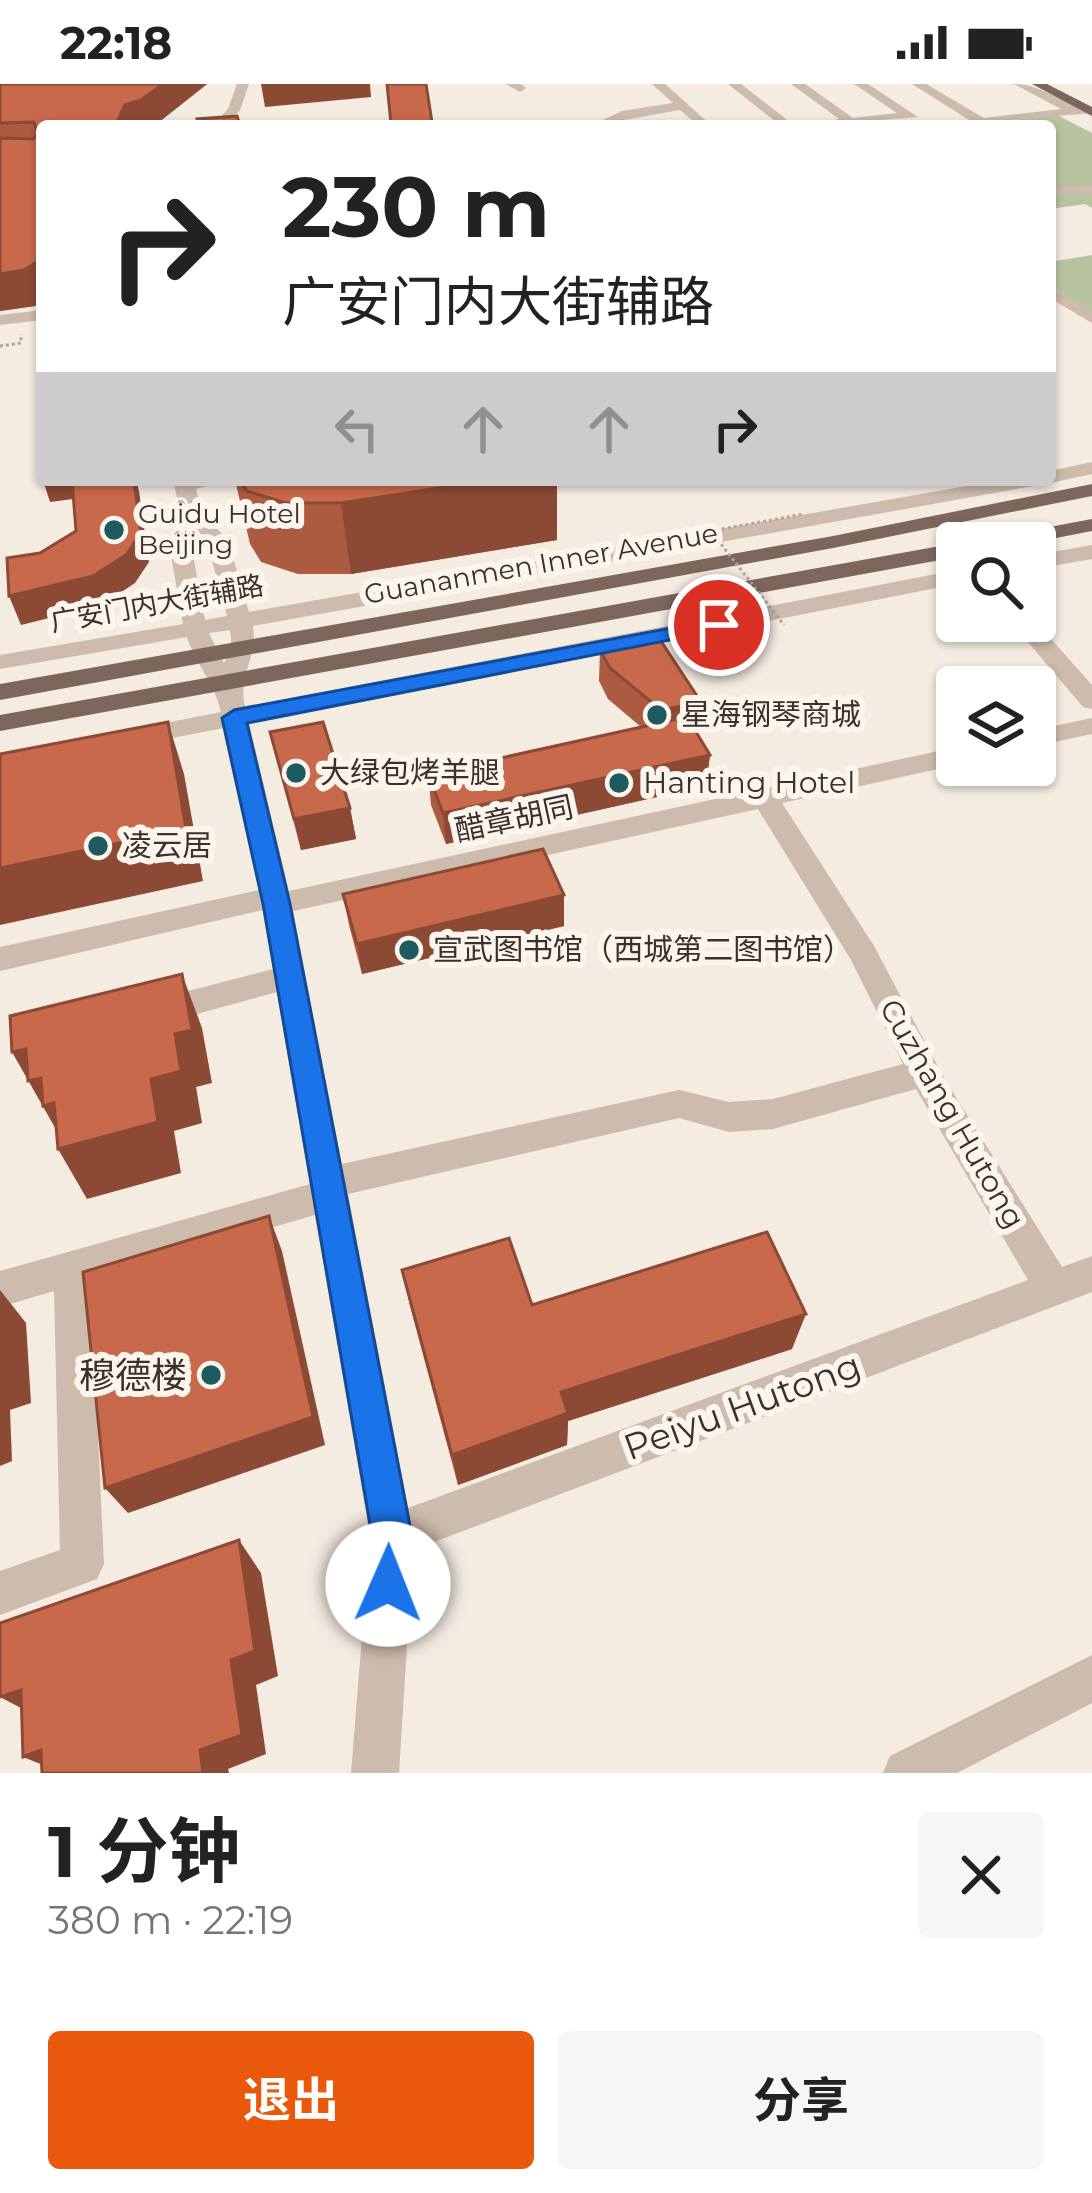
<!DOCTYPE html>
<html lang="zh">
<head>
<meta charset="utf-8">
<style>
  body { margin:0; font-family:Montserrat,"Noto Sans SC",sans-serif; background:#f6f6f6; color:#222; height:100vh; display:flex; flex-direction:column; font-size:45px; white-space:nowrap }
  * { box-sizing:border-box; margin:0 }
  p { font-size:39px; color:#767676 }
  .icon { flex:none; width:66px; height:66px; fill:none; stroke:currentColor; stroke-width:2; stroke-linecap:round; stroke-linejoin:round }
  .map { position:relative; height:1689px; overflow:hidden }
  .details { display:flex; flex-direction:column; background:#fff; flex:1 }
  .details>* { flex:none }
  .guide { position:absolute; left:36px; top:36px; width:1020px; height:366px; border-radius:12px; box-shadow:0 3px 9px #0004; background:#fff; color:#222; overflow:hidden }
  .buttons { position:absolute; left:936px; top:438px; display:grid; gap:24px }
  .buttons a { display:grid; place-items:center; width:120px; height:120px; border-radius:12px; background:#fff; box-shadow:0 3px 9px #0004; font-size:60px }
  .pin { position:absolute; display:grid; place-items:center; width:102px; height:102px; color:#fff; margin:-51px; border:6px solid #fff; border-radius:50%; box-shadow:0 3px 12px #0007 }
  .me { position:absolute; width:132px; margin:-66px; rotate:1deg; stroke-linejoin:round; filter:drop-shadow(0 0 9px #0008) }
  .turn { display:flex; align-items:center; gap:42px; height:252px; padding:0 48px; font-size:54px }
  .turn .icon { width:156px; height:156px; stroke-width:2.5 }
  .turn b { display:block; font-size:84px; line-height:102px }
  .lanes { display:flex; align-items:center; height:114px; padding:0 48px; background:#0003; justify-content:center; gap:60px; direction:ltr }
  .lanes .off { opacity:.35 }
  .round { display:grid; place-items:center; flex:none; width:126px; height:126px; border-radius:12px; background:#f6f6f6 }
  .headline { display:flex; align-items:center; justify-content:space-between; height:204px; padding:0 48px }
  h1 { font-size:72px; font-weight:700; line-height:90px }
  .action { display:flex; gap:24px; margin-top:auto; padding:24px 48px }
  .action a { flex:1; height:138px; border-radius:12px; background:#ea580c; color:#fff; font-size:48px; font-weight:700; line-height:138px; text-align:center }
  .action a+a { background:#f6f6f6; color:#222 }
  .status { display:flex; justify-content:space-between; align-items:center; height:84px; padding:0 60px; background:#fff; direction:ltr }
  .status svg { height:33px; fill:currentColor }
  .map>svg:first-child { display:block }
  .green { fill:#b8c4a0 }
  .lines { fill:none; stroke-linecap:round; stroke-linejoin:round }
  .path { stroke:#b9a596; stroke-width:3; stroke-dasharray:3 3; stroke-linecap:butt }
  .minor { fill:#cdbbac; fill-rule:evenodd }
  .major { fill:#7d675c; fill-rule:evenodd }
  .path-bridge { stroke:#b9a596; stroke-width:3; stroke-dasharray:3 3; stroke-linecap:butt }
  .wall { fill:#ac5a40 }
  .shaded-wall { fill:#8c4a34 }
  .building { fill:#c8694b; stroke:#8c4a34; stroke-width:3 }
  .route { fill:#1a73e8; stroke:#114b97; stroke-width:3 }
  .poi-dot { fill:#1f5a5e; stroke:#fbf5ee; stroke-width:4.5 }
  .labels { text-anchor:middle; stroke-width:12; stroke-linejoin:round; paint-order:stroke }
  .far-poi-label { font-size:27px; fill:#3b302b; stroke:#fbf5ee; text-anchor:start }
  .far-street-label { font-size:27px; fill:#3b302b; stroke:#fbf5ee }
  .poi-label { font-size:30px; fill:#3b302b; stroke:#fbf5ee; text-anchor:start }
  .street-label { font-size:30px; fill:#3b302b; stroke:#fbf5ee }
  .near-poi-label { font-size:36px; fill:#3b302b; stroke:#fbf5ee; text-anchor:end }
  .near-street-label { font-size:36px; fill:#3b302b; stroke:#fbf5ee }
</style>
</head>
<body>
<div class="status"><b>22:18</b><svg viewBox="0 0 49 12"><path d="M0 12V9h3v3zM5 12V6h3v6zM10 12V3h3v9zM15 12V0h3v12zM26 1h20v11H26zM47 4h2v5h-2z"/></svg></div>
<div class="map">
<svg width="1092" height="1689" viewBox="0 0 1092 1689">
  <rect width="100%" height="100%" fill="#f4ebe1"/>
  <!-- green -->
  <g class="green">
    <polygon points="1057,31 1092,49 1092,124 1085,120 1050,125 1050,42 1024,42 1014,36"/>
    <polygon points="1092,171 1092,230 1050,201 1050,178"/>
  </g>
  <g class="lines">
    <!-- path -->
    <polyline class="path" points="0,262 21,259 21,250"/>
    <!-- minor -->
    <g class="minor">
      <polygon points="237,0 249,0 240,26 225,42 212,42 228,25"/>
      <polygon points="506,0 521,0 526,4 520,8"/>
      <polygon points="652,0 665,0 712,42 699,42 680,26 590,42 622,27 673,19"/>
      <polygon points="728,0 741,0 795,42 781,42"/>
      <polygon points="791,0 805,0 853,34 897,29 854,0 868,0 918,33 807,42 839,35"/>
      <path d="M912,0H926L984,34L1061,25L1014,0C1043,0 1064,23 1092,23V29L942,42L969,36Z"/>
      <polygon points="1092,101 1092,109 1050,111 1050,103"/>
      <polygon points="1050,202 1092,227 1092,239 1050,214"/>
      <polygon points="42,226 42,236 0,241 0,231"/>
      <path d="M1092,378V390L1050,399L253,542C258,576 237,589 245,623L957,486V500L249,639L289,807L957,663V681L782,719L874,862L944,994L1062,1183L1092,1172V1208L413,1466L399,1689H351L370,1452L315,1131L91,1196L104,1480L97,1495L0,1531V1487L60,1466L54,1207L0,1223V1187L310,1100L277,908L157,941L146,937L141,928L146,919L157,915L273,885L263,826L0,887V863L259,806L224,644L130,662L117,654L130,646L221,628C215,599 196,581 187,553L0,585V571L183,540L169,460L181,431L173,396H229L196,405L202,429L228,456L249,528L1001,396H1050V387ZM196,447L207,458L227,532L205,536L191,460ZM230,546L232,564L224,579L209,549ZM758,725L851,876L903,980L773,1015L729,1018L679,1006L342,1080L293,827ZM916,1005L1028,1196L408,1424L348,1110L679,1034L729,1048L773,1045Z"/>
      <polygon points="1092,461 1092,475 1035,485 1035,471"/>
      <polygon points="1010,537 1035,537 1092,601 1092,625 1083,623"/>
      <polygon points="1092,634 1092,650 1035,662 1035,646"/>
      <polygon points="1092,1571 1092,1619 957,1689 883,1689 890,1672"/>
    </g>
    <!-- major -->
    <g class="major">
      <polygon points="1032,0 1047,0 1092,23 1092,32"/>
      <polygon points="1092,400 1092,412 833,464 0,616 0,600 833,452"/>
      <polygon points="1092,435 1092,447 1030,459 985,459 996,453"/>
      <polygon points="957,459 957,473 0,647 0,631"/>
    </g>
    <!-- path-bridge -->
    <g class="path-bridge">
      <polyline points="710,446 784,541"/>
      <polyline points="651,458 804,430"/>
    </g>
  </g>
  <!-- wall -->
  <g class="wall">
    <polygon points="0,0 207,0 154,42 42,42 39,220 35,222 0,227"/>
    <polygon points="387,0 426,0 432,42 391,42"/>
    <polygon points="235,396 557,396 557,456 351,490 298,490 261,478 250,460"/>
    <polygon points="600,566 701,618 698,649 710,671 706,702 446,760 431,721 428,690 641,643 608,615 599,597"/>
    <polygon points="270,648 350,724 356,755 301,766"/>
    <polygon points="343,810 564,842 362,890 349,841"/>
    <polygon points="402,1186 532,1221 792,1265 568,1337 567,1361 458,1401 410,1222"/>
  </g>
  <!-- shaded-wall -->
  <g class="shaded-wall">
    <polygon points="163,0 207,0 154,42 115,42 125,21"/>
    <polygon points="261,0 370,0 371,13 265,23"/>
    <polygon points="42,175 42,218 35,222 0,227 0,190"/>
    <polygon points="43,396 75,396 81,414 50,418"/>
    <polygon points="134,396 136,396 139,407 149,478 135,499 102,521 21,541 9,512"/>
    <polygon points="491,396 557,396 557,456 351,490 341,419"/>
    <polygon points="701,618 698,649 658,657 661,626"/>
    <polygon points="168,638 184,690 203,797 0,841 0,784"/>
    <polygon points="710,671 706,702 446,760 443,729"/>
    <polygon points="350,724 356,755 301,766 294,735"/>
    <polygon points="564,811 564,842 362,890 357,860"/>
    <polygon points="182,890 202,944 212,999 196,1003 202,1039 174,1047 181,1089 87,1115 58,1065 66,1063 12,968 26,965 151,995 175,950"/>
    <polygon points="269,1132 282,1167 325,1361 128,1429 105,1404"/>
    <polygon points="0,1206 26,1239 31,1319 10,1326 12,1377 0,1382"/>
    <polygon points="806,1230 792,1265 568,1337 567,1361 458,1401 452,1371 561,1308"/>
    <polygon points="239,1456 261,1489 278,1592 256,1601 266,1670 228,1685 229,1689 203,1689 200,1666 231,1576"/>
    <polygon points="21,1606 44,1636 0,1613"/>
    <polygon points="41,1666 63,1689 23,1673"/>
  </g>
  <!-- building -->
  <g class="building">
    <polygon points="0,0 163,0 141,16 125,21 115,42 42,42 42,175 24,186 0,190 0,54 33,55 38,50 34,38 0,39"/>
    <polygon points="387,0 426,0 432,38 391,40"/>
    <polygon points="237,32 240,42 198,42 197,35"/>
    <polygon points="39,209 42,209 42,234 38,213"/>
    <polygon points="42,330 42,390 41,390"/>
    <polygon points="72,396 134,396 141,449 126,471 93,492 9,512 7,474 40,469 76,447"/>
    <polygon points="240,396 491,396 341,419 286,419 247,407"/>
    <polygon points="659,554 701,618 661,626 610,584 600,566"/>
    <polygon points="687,633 710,671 443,729 428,690"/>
    <polygon points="168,638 186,745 0,784 0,670"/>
    <polygon points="323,638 350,724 294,735 270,648"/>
    <polygon points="543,765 564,811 357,860 343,810"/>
    <polygon points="182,890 192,946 175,950 181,987 151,995 158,1038 58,1065 54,1019 43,1022 41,994 28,997 26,965 12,968 10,932"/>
    <polygon points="269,1132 313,1333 105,1404 83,1188"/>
    <polygon points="767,1148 806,1230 561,1308 568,1329 452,1371 402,1186 509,1154 532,1221"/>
    <polygon points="239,1456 255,1567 231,1576 242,1651 200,1666 203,1689 42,1689 41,1666 23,1673 21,1606 0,1613 0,1539"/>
  </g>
  <!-- route -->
  <polygon class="route" points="719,535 729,541 726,545 247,639 290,820 412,1452 409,1500 403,1514 388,1520 374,1514 368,1500 372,1452 263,820 222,634 234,626"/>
  <!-- markers -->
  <g class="poi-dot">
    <circle cx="114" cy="446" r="12"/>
    <circle cx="657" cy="631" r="12"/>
    <circle cx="296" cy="689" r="12"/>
    <circle cx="619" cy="699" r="12"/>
    <circle cx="98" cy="762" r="12"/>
    <circle cx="409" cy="866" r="12"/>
    <circle cx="211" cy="1291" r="12"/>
  </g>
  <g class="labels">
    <!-- far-poi labels -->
    <g class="far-poi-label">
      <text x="138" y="439">Guidu Hotel<tspan x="138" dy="31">Beijing</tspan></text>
    </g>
    <!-- far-street labels -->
    <g class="far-street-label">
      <text transform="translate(541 480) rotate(-10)" y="9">Guananmen Inner Avenue</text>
      <text transform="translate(157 520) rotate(-10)" y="9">广安门内大街辅路</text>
    </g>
    <!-- poi labels -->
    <g class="poi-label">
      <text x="681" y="641">星海钢琴商城</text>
      <text x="320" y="699">大绿包烤羊腿</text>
      <text x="643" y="709">Hanting Hotel</text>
      <text x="122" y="772">凌云居</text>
      <text x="433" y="876">宣武图书馆（西城第二图书馆）</text>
    </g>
    <!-- street labels -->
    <g class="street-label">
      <text transform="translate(514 735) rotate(-12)" y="10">醋章胡同</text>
      <text transform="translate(952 1030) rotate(60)" y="10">Cuzhang Hutong</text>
    </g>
    <!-- near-poi labels -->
    <g class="near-poi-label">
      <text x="187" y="1304">穆德楼</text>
    </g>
    <!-- near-street labels -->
    <g class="near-street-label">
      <text transform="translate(742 1322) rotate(-20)" y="13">Peiyu Hutong</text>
    </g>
  </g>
</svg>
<div class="buttons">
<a><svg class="icon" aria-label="search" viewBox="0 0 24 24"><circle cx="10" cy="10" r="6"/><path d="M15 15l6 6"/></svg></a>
<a><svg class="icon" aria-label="layers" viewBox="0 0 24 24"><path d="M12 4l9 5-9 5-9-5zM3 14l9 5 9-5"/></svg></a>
</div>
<div class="pin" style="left:719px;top:541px;background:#d93025"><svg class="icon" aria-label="arrive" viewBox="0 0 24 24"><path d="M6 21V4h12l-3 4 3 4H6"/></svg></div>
<svg class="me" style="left:388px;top:1500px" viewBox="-20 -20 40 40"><circle r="19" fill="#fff"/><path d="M0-13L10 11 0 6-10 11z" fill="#1a73e8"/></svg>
<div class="guide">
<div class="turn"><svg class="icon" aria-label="right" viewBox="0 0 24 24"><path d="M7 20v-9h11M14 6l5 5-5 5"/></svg><div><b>230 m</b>广安门内大街辅路</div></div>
<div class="lanes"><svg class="icon off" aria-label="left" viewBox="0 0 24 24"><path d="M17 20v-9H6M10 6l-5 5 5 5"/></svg><svg class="icon off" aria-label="ahead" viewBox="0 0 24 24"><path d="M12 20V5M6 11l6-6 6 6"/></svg><svg class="icon off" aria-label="ahead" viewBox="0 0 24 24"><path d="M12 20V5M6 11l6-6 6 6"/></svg><svg class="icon" aria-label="right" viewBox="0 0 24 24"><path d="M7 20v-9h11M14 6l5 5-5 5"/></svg></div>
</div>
</div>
<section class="details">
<div class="headline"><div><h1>1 分钟</h1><p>380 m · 22:19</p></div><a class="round"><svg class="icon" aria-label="close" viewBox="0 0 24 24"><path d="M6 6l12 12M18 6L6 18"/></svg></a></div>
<div class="action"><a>退出</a><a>分享</a></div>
</section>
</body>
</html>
